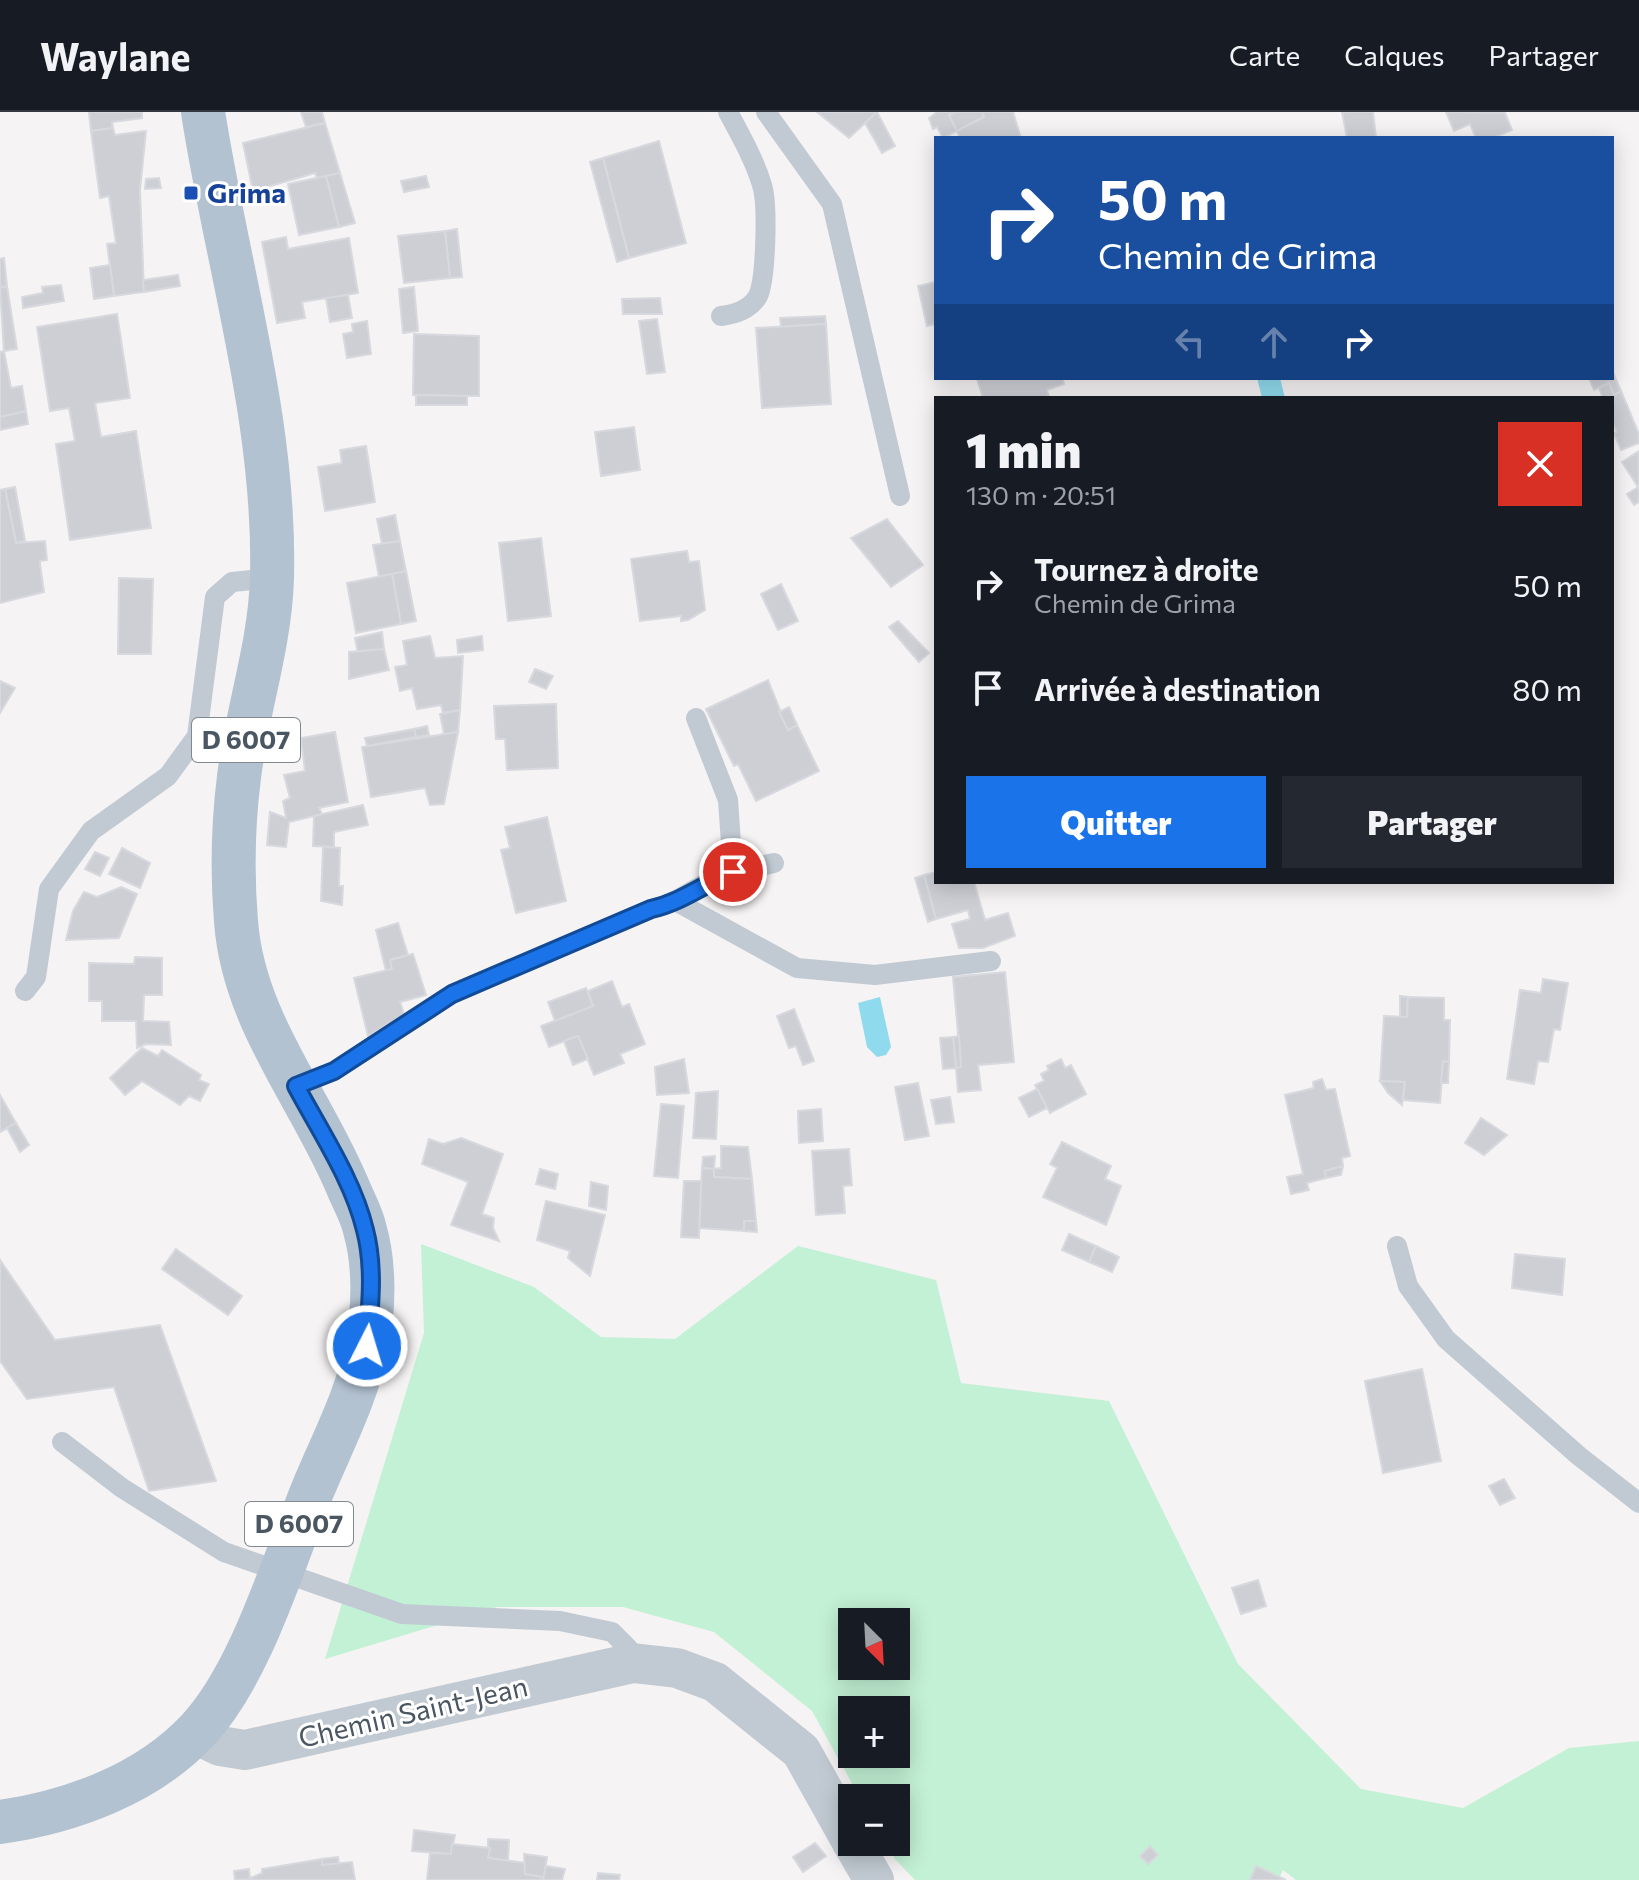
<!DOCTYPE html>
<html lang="fr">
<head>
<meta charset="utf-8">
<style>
  body { margin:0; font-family:Commissioner,sans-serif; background:#242831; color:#f1f3f6; height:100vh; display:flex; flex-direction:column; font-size:30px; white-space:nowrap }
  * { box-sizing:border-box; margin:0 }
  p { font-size:26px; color:#9ea1a6 }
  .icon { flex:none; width:44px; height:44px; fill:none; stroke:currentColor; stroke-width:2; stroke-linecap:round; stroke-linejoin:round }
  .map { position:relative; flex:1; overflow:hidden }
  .side { position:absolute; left:934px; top:284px; width:680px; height:488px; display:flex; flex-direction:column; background:#171b24; border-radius:0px; box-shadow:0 4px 20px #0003 }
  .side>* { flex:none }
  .top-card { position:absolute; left:934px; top:24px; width:680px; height:244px; border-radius:0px; box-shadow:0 4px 20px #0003; background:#1a4fa0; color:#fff; overflow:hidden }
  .needle { width:52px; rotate:156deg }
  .tools { position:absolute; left:838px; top:1496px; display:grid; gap:16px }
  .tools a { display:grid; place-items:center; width:72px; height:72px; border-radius:0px; background:#171b24; box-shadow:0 4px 20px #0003; font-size:40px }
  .pin { position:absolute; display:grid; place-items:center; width:68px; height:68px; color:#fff; margin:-34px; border:4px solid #fff; border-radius:50%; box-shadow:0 2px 8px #0007 }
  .me { position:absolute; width:88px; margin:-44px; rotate:5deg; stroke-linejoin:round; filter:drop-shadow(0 0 6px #0008) }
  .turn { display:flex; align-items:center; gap:28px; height:168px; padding:0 32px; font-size:36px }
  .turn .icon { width:104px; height:104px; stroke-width:2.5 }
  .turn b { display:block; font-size:56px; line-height:68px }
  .lanes { display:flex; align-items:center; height:76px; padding:0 32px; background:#0003; justify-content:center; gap:40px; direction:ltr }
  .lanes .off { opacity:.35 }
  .round { display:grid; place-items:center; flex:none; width:84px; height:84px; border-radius:0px; background:#242831 }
  .summary { display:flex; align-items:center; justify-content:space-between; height:136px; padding:0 32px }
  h1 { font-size:48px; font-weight:800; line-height:60px }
  .button { display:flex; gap:16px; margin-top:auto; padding:16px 32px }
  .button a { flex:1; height:92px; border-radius:0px; background:#1a73e8; color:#fff; font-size:32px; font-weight:800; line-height:92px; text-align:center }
  .button a+a { background:#242831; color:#f1f3f6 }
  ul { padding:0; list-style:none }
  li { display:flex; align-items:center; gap:24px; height:104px; padding:0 32px }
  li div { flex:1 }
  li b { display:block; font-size:30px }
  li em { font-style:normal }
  header { display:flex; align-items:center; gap:48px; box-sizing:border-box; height:112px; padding:0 40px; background:#171b24; border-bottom:2px solid #363941 }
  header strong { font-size:38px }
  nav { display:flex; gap:44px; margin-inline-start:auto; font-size:28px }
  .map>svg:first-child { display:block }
  .green { fill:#c3f1d5; fill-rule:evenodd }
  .water { fill:#90daee }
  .building { fill:#cdcfd5; stroke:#d7d9de; stroke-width:2 }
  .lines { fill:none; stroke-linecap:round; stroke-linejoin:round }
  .service { stroke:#c1cad2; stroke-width:20 }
  .minor { stroke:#c1cad2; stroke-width:40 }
  .primary { stroke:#b3c2d1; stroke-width:44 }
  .route-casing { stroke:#114b97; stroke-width:20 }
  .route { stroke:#1a73e8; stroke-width:14 }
  .transit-dot { fill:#1a4fb4; stroke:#fff; stroke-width:3 }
  .labels { text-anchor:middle; stroke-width:6; stroke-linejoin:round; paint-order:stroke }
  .shield { fill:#fff; stroke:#808990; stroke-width:2 }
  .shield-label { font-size:26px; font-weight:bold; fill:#4a5661 }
  .transit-label { font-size:28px; font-weight:bold; fill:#164399; stroke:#fff; text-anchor:start }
  .street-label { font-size:28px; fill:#4a5661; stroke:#fff }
</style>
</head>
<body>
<header>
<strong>Waylane</strong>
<nav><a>Carte</a><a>Calques</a><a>Partager</a></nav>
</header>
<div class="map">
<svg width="1639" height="1768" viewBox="0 0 1639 1768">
  <rect width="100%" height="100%" fill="#f5f3f3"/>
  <!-- green -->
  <path class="green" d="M421,1132L534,1175L601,1225L675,1227L798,1134L936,1168L961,1271L1109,1289L1238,1552L1361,1677L1463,1696L1569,1636L1639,1629V1768H1296L1283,1758L1278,1768H915L895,1747L885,1730H896V1686H860L812,1599L714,1520L623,1495H497L325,1547L424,1221ZM852,1510H896V1554H852ZM852,1598H896V1642H852Z"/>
  <!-- water -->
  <g class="water">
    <polygon points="1257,266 1280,266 1285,286 1262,286"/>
    <polygon points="880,885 891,935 886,943 877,945 867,935 858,891"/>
  </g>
  <!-- building -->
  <g class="building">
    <polygon points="89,0 142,0 142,6 112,10 113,16 91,19"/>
    <polygon points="301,0 322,0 325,11 306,15"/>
    <polygon points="817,0 877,0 849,26"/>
    <polygon points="877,0 895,34 882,41 865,11"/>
    <polygon points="937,0 955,0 949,3 957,19 943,26 937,15 933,17 929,6"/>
    <polygon points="955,0 982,0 984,5 957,19 949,3"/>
    <polygon points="982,0 1013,0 1021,26 960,26 957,19 984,5"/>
    <polygon points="1342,0 1373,0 1376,26 1347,26"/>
    <polygon points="1446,0 1505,1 1512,18 1493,26 1476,26 1470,12 1454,19"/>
    <polygon points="325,11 340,61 317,66 315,61 253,79 243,31"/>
    <polygon points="113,16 115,23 146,19 140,78 144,180 114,184 107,132 116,131 109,84 100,86 91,19"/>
    <polygon points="659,29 686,131 629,146 603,46"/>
    <polygon points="603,46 629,146 617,150 590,50"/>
    <polygon points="340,61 355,111 339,115 326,64"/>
    <polygon points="326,64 339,115 299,123 288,72"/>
    <polygon points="426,64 429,75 404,80 401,69"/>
    <polygon points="159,66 161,76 145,77 146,67"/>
    <polygon points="457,117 462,165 450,166 445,119"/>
    <polygon points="445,119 450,166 404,171 398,124"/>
    <polygon points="286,125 288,137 349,126 358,181 302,190 305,206 277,211 262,130"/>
    <polygon points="4,146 7,174 0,176 0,147"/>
    <polygon points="110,153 114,184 94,187 90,156"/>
    <polygon points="178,163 180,174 144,180 143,168"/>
    <polygon points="936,170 936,212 927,214 918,174"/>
    <polygon points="61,173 64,189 23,196 22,185 43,181 42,175"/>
    <polygon points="7,174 17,237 4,239 0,176"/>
    <polygon points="414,175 418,219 403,221 399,177"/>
    <polygon points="348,183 352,206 330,210 326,186"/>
    <polygon points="660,186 662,202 623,202 622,187"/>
    <polygon points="117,202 130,286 95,291 101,325 136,319 151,416 70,428 56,332 75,329 69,296 50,299 37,215"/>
    <polygon points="825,204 826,212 781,215 780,206"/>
    <polygon points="657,207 665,260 647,262 639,209"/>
    <polygon points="367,209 371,242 347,246 343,222 353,220 352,212"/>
    <polygon points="826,212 831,292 762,296 756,216"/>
    <polygon points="414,222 479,224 479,284 413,283"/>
    <polygon points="4,239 11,276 22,274 26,299 0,305 0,240"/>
    <polygon points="1612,258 1621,279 1614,283 1609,271 1594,278 1589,266 1612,266"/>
    <polygon points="1062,266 1064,272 1047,278 1049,286 983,286 977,267"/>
    <polygon points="1609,271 1614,283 1621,279 1639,322 1639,331 1621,338 1614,321 1617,320 1612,307 1612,286 1603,286 1599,276"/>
    <polygon points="416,283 467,284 467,293 416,293"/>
    <polygon points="26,299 28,312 0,318 0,305"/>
    <polygon points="634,315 640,358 601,364 595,320"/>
    <polygon points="366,334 375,390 325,399 318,355 342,351 340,338"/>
    <polygon points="1639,339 1639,390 1634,393 1627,382 1638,375 1622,350"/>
    <polygon points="15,375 25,429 16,431 5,377"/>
    <polygon points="5,377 16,431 45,429 47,448 40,449 40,452 44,480 0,491 0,378"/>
    <polygon points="395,403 400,429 382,432 377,407"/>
    <polygon points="887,407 923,453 891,475 851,426"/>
    <polygon points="541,426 551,504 508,509 499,431"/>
    <polygon points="400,429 406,459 379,465 373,433"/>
    <polygon points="687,439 689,450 699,449 705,498 688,508 681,509 681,504 640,509 631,447"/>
    <polygon points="406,459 416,509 401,512 392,462"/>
    <polygon points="392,462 401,512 356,521 347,471"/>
    <polygon points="119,466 153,467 151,542 118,542"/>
    <polygon points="781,472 798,509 778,518 761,482"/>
    <polygon points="898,509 929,541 919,550 889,515"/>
    <polygon points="382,520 384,537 358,542 355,526"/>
    <polygon points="430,524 435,546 463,544 460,598 443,601 441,593 417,597 412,576 400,579 395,555 407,553 403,529"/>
    <polygon points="482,524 483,538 458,541 457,528"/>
    <polygon points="384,537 389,558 349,567 349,540"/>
    <polygon points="535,557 553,564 546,577 529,570"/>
    <polygon points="768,568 788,618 797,613 819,659 756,689 738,652 734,654 706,597"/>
    <polygon points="0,569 15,576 0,601"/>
    <polygon points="556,592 558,656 507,658 505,627 496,627 494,594"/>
    <polygon points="789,595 797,613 788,618 779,600"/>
    <polygon points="460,598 458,620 444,622 440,602"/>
    <polygon points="427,614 429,623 416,625 414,617"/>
    <polygon points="414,617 416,625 367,634 365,626"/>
    <polygon points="335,620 348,690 319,696 322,702 289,710 286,735 267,733 270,700 286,706 283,689 290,686 284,663 305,659 301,626"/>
    <polygon points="458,620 444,692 430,693 425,676 371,685 362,635"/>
    <polygon points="363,693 368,713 334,720 334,735 313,734 314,704"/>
    <polygon points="547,705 566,789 516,801 501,738 510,736 505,715"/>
    <polygon points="323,735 340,736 339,774 343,774 342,793 321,789"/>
    <polygon points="122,736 150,751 140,776 109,762"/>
    <polygon points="95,740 109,746 100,764 85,757"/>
    <polygon points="936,760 936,770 974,770 985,808 1008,801 1015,824 983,836 959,836 952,812 970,807 968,798 936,807 924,763"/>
    <polygon points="924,763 936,807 928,810 915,766"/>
    <polygon points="121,775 137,782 119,826 66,828 73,799 84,780 97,785"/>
    <polygon points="398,811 408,843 390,848 392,857 386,859 376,818"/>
    <polygon points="413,842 426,883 400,890 404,902 368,924 354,866 392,857 390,848"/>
    <polygon points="135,845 162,846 162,883 144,883 143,909 169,910 171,933 146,932 137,936 136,909 102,909 102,889 89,889 89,851 134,852"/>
    <polygon points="1005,860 1014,950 978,953 981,978 958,980 956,956 961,955 953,865"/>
    <polygon points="1543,867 1568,871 1560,918 1554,917 1548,950 1538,949 1534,972 1507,967 1520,878 1541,881"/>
    <polygon points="612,869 622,895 629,892 645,932 620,942 624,951 594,963 578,924 549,935 541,914 593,894 588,879"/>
    <polygon points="586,876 593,894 555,909 548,890"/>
    <polygon points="1400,884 1408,885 1407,905 1400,905"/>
    <polygon points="1408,885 1444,886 1444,908 1450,908 1449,950 1443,949 1440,991 1403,988 1405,970 1380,969 1384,904 1407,905"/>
    <polygon points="794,897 814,949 803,953 796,934 789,936 777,904"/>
    <polygon points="578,924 588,947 573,953 564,929"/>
    <polygon points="959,924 961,955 956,956 953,925"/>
    <polygon points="953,925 956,956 943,957 940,926"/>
    <polygon points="142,936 158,944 162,938 201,963 199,968 209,972 200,989 189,984 180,993 142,969 125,983 110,966"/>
    <polygon points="684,947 689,981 657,983 655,955"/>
    <polygon points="1061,947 1065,956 1071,953 1086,982 1050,1001 1035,973 1044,969 1041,962 1049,958 1047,954"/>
    <polygon points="1443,949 1449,950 1448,971 1441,971"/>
    <polygon points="1322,967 1326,978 1335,977 1350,1044 1342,1046 1343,1054 1325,1059 1326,1066 1307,1071 1309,1078 1291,1082 1287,1065 1303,1062 1285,983 1314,976 1313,970"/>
    <polygon points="1380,969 1405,970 1402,993 1388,981"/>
    <polygon points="918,971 929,1024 905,1028 895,975"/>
    <polygon points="1037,977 1047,996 1029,1005 1019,986"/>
    <polygon points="718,979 716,1027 693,1026 696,981"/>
    <polygon points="0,983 16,1011 0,1020"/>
    <polygon points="950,985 954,1010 936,1012 931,988"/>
    <polygon points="661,992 684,994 678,1066 654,1064"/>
    <polygon points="821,997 823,1029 799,1031 798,999"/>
    <polygon points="1481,1006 1507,1023 1484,1043 1465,1031"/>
    <polygon points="16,1011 29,1033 20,1040 7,1016"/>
    <polygon points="461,1026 503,1042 482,1102 494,1106 493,1116 499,1129 451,1113 468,1070 422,1052 429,1027 443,1032"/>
    <polygon points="1062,1030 1111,1054 1105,1067 1121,1074 1106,1113 1043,1085 1057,1056 1050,1052"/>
    <polygon points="721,1034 748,1035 752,1067 714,1065 714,1057 721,1056"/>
    <polygon points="849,1037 852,1073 843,1074 845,1101 816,1103 812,1039"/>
    <polygon points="715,1044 714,1057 702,1056 703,1045"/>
    <polygon points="1343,1054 1341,1063 1326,1066 1325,1059"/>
    <polygon points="702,1056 714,1057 714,1065 752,1067 756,1109 744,1109 744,1119 699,1116"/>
    <polygon points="540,1057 558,1062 555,1077 536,1072"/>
    <polygon points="684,1069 701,1069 699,1126 681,1125"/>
    <polygon points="591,1070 608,1074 606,1098 589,1094"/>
    <polygon points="546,1089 605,1103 590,1164 568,1146 570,1139 537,1128"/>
    <polygon points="744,1109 756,1109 757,1120 744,1119"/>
    <polygon points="1069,1122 1096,1134 1089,1150 1062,1138"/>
    <polygon points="1096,1134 1119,1145 1112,1160 1089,1150"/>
    <polygon points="176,1137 242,1184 228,1203 162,1157"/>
    <polygon points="1515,1142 1565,1147 1562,1183 1512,1176"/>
    <polygon points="0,1148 55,1228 160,1213 216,1369 149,1379 114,1275 27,1287 0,1249"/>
    <polygon points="1422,1257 1441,1349 1383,1361 1365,1269"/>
    <polygon points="1504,1367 1515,1386 1500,1393 1489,1374"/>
    <polygon points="1258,1468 1266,1494 1241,1502 1232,1476"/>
    <polygon points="414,1718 455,1723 451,1742 412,1739"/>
    <polygon points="488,1727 509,1728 508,1749 488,1746"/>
    <polygon points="815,1731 826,1744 803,1760 793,1745"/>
    <polygon points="452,1732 490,1736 488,1746 526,1751 525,1762 544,1765 543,1768 427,1768 430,1741 451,1742"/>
    <polygon points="1150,1734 1158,1743 1148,1752 1140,1744"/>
    <polygon points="524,1742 547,1745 544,1765 525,1762"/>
    <polygon points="338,1745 339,1752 322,1753 322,1747"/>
    <polygon points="322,1747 322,1753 352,1750 355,1768 246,1768 262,1761 262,1757"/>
    <polygon points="546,1754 565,1757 562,1768 543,1768"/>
    <polygon points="1256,1754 1286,1768 1250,1768"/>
    <polygon points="249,1757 250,1767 235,1768 234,1759"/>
    <polygon points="598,1761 620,1763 619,1768 597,1768"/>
  </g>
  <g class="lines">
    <!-- service -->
    <g class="service">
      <polyline points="766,0 832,92 900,384"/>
      <path d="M721,204C735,202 750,198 758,184C766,167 768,92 762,73C754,47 741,24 728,0"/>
      <polyline points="696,606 728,688 733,760"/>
      <polyline points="679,791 797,856 875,863 991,849"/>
      <polyline points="25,879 36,865 49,777 91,719 168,664 197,624 215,485 232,470 272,466"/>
      <path d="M296,974L334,959L452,882L651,797C681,790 683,782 707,771C729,761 751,756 774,751"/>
      <polyline points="1397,1134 1408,1174 1446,1227 1579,1344 1639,1391"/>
      <polyline points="62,1330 122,1376 224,1440 402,1502 560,1509 612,1520 628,1536 633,1551"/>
    </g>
    <!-- minor -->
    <g class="minor">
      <polyline points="195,1622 220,1634 245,1638 633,1551 677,1556 715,1570 801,1639 852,1730"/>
      <polyline points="852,1730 874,1768"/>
    </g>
    <!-- primary -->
    <path class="primary" d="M0,1710C71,1700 147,1672 197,1619C251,1562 283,1450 313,1377C332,1331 358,1282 367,1233C374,1197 375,1153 365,1118C362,1103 353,1088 347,1073C310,985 243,908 236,809C232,761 233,713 239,665C247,598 270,534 272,466C276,309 227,154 203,0"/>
  </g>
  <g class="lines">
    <!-- route casing -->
    <g class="route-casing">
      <path id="route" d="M367,1234C370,1196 375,1156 365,1118C353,1068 320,1019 296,974L334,959L452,882L651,797C682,790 704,772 733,760"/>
    </g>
    <!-- route -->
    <use href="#route" class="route"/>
  </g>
  <!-- markers -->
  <rect class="transit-dot" x="183" y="73" width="16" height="16" rx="4"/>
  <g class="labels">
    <!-- shield labels -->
    <g class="shield">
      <rect x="192" y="606" width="108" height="44" rx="6"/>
      <rect x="245" y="1390" width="108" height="44" rx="6"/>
    </g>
    <g class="shield-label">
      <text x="246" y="637">D 6007</text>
      <text x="299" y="1421">D 6007</text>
    </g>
    <!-- transit labels -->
    <g class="transit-label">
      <text x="207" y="91">Grima</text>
    </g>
    <!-- street labels -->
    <g class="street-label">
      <text transform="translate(413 1600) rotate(-13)" y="10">Chemin Saint-Jean</text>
    </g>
  </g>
</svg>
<div class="tools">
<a><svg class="needle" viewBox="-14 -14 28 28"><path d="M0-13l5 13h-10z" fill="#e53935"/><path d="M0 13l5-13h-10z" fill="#9ea1a6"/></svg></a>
<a>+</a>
<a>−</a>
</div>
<div class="pin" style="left:733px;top:760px;background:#d93025"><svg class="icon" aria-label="arrive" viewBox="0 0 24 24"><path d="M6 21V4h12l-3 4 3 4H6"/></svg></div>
<svg class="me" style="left:367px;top:1234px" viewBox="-20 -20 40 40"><circle r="17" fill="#1a73e8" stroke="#fff" stroke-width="3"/><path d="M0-11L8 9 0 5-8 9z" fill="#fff"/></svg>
<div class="top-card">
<div class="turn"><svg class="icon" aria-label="right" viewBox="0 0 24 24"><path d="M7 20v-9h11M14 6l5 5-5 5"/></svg><div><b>50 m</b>Chemin de Grima</div></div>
<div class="lanes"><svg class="icon off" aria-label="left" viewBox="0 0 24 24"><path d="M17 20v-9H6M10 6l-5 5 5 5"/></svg><svg class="icon off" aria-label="ahead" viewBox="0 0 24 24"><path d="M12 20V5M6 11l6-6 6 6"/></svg><svg class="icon" aria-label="right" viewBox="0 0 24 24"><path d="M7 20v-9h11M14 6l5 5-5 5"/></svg></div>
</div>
<section class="side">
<div class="summary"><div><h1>1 min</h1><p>130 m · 20:51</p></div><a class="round" style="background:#d93025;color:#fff"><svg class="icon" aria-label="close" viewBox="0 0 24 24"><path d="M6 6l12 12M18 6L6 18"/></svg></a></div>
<ul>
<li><svg class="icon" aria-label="right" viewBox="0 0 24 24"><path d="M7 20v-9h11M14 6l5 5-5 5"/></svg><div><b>Tournez à droite</b><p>Chemin de Grima</p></div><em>50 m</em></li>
<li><svg class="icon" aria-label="arrive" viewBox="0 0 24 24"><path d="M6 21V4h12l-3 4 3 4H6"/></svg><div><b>Arrivée à destination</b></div><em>80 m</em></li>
</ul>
<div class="button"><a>Quitter</a><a>Partager</a></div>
</section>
</div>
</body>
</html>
